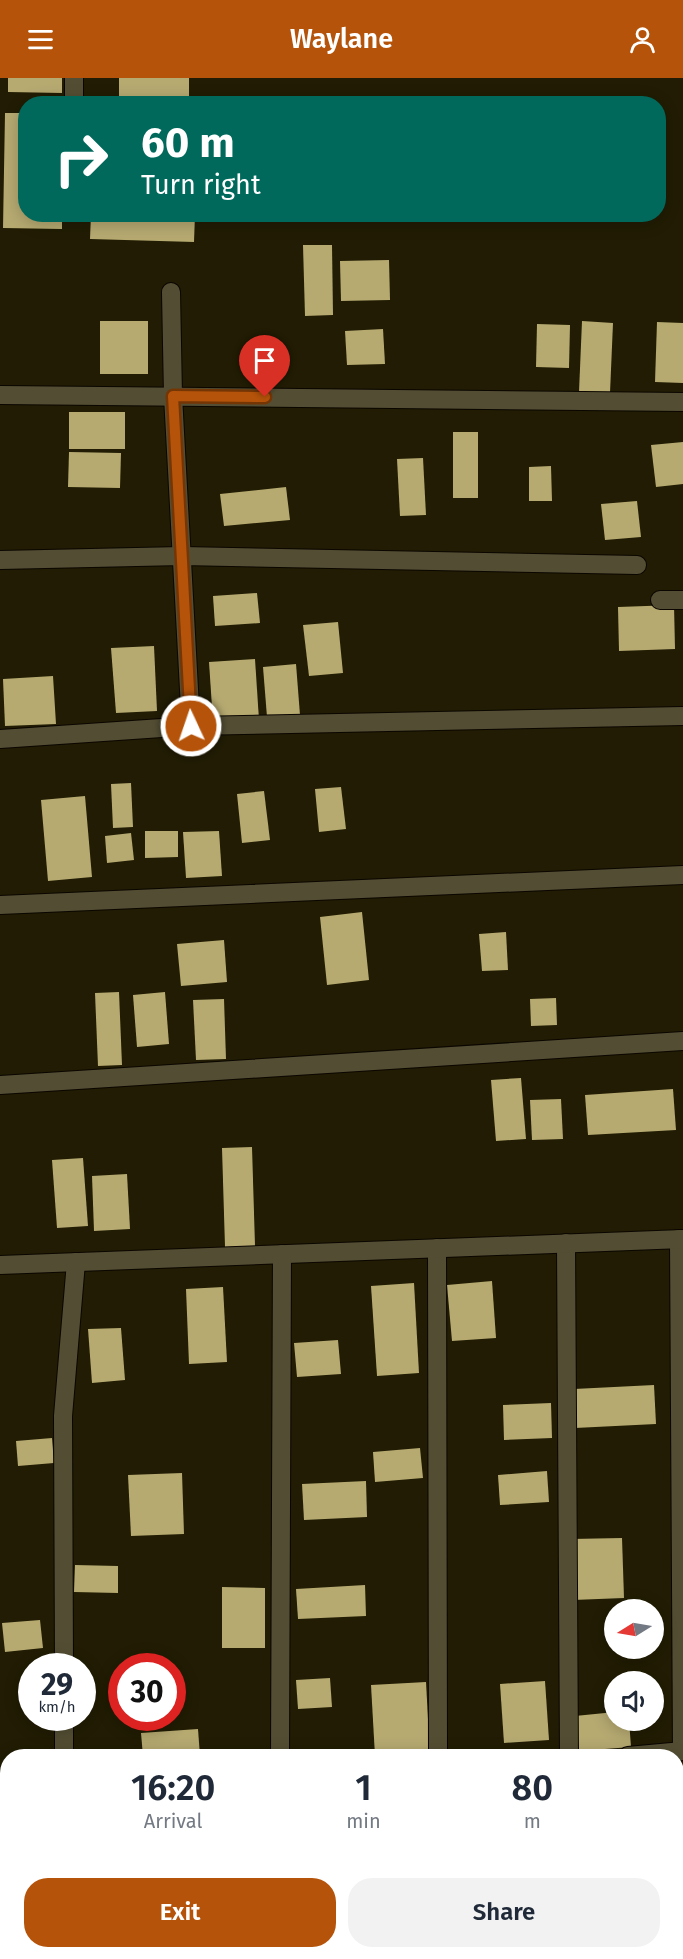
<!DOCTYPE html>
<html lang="en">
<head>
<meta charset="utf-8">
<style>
  body { margin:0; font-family:"Fira Sans",sans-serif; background:#f2f2f3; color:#1f2937; height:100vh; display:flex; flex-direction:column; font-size:22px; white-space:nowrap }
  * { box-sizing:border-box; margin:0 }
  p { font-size:20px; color:#747a83 }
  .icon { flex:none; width:33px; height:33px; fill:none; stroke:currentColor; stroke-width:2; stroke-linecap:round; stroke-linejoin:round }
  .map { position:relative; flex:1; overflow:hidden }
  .drawer { position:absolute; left:0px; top:1671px; width:684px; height:210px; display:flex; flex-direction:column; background:#fff; border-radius:24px 24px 0 0; box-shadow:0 3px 15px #0003 }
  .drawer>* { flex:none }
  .banner { position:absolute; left:18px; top:18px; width:648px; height:126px; border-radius:24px; box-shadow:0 3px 15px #0003; background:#00695c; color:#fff; overflow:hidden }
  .needle { width:39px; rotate:259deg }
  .fabs { position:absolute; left:604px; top:1521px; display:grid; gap:12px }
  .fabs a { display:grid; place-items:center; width:60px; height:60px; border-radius:50%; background:#fff; box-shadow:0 3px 15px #0003; font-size:30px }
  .speed { position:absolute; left:18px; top:1575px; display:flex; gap:12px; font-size:30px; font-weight:700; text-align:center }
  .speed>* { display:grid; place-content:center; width:78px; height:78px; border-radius:50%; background:#fff; box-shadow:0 3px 15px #0003; line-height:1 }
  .speed small { font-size:15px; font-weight:400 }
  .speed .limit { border:9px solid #d22; background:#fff; color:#111 }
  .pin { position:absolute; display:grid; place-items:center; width:51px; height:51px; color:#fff; margin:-62px -26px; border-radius:50% 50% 50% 0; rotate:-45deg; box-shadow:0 0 6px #0007 }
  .pin .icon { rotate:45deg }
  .me { position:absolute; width:66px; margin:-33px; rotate:357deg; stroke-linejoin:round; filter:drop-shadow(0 0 4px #0008) }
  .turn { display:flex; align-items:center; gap:21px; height:126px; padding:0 24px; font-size:27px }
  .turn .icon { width:78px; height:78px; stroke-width:2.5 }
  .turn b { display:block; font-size:42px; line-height:51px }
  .eta { display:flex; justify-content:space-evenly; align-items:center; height:102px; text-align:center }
  .eta b { font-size:36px; font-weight:600; line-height:42px }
  .primary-button { display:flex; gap:12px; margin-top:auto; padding:12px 24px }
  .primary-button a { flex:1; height:69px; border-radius:24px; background:#b45309; color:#fff; font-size:24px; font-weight:600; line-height:69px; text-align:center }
  .primary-button a+a { background:#f2f2f3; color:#1f2937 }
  header { display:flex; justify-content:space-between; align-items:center; height:78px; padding:0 24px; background:#b45309; color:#fff; font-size:27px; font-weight:600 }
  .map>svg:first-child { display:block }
  .building { fill:#b6aa71 }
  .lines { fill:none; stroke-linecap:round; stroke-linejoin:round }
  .street-casing { stroke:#0b0600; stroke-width:20 }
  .street { stroke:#534e33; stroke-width:18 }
  .route-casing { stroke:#753606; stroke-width:15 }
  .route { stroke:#b45309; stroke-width:10 }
</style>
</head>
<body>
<header><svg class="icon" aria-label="menu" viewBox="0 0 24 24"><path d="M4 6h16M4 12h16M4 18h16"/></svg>Waylane<svg class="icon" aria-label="person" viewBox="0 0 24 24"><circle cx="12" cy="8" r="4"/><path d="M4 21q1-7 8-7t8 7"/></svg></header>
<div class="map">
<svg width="683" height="1881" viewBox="0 0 683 1881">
  <rect width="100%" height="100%" fill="#211c03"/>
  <!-- building -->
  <g class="building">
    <polygon points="8,0 62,0 62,15 8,14"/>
    <rect x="119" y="0" width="70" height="26"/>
    <polygon points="5,35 26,35 26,136 62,136 62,151 3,150"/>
    <polygon points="91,136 195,136 194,164 90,161"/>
    <polygon points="303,167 332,167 333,237 305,238"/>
    <polygon points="389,182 390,222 341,223 340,183"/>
    <rect x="100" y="243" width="48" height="53"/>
    <polygon points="582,243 613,245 610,315 579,314"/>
    <polygon points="657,244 683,245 683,305 655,304"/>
    <polygon points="537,246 570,247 569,290 536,289"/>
    <polygon points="383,251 385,286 347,287 345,253"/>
    <rect x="69" y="334" width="56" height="37"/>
    <rect x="453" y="354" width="25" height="66"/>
    <polygon points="683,364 683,406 656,409 651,367"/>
    <polygon points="69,374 121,375 120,410 68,409"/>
    <polygon points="423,380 426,437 400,438 397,381"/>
    <polygon points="551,388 552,423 529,423 529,389"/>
    <polygon points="286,409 290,442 224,448 220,416"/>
    <polygon points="637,423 641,459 605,462 601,426"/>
    <polygon points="257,515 260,545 215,548 213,518"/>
    <polygon points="674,527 675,571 619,573 618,529"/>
    <polygon points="338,544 343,595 309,598 303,547"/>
    <polygon points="154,568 157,633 116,635 111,570"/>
    <polygon points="255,581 259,642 213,644 209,584"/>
    <polygon points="296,586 300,637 267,639 263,589"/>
    <polygon points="53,598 56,646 5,648 3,601"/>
    <polygon points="131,705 133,749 113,750 111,706"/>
    <polygon points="341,709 346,751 319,754 315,711"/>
    <polygon points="264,713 270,762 242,765 237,716"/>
    <polygon points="85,718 92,799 48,803 41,722"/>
    <polygon points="145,753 178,753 178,779 145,780"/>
    <polygon points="219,753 222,798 186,800 183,754"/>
    <polygon points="131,755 134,782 107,785 105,758"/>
    <polygon points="362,834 369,902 327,907 320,839"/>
    <polygon points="506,854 508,892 482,893 479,856"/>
    <polygon points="224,862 227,904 181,908 177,866"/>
    <polygon points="119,914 122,987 98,988 95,915"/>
    <polygon points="165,914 169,966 137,969 133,917"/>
    <polygon points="556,920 557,947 531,948 530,921"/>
    <polygon points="224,921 226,981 196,982 193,922"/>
    <polygon points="521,1000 526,1061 496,1063 491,1002"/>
    <polygon points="673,1011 676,1052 588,1057 585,1017"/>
    <polygon points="561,1021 563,1061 532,1062 530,1022"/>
    <polygon points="252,1069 255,1168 225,1169 222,1070"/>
    <polygon points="83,1080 88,1148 57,1150 52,1082"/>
    <polygon points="127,1096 130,1151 94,1153 92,1098"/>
    <polygon points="492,1203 496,1260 452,1263 447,1207"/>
    <polygon points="414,1205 419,1295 377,1298 371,1208"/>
    <polygon points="223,1209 227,1284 189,1286 186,1211"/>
    <polygon points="121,1250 125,1302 92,1305 88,1251"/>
    <polygon points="338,1262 341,1296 297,1299 294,1265"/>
    <polygon points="654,1307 656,1346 575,1350 574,1311"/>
    <polygon points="551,1325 552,1360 504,1362 503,1327"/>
    <polygon points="52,1360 54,1385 18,1388 16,1363"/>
    <polygon points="420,1370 423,1400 375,1404 373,1374"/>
    <polygon points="547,1393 549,1424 500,1427 498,1397"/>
    <polygon points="182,1395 184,1456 131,1458 128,1397"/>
    <polygon points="366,1403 367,1439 304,1442 302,1406"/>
    <polygon points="622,1460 624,1520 573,1522 571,1461"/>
    <polygon points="75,1487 118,1488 118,1515 74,1514"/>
    <polygon points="365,1507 366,1538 298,1541 296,1511"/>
    <polygon points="222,1509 265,1510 265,1570 222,1570"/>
    <polygon points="40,1542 43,1570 5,1574 2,1545"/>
    <polygon points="330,1600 332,1629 298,1631 296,1602"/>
    <polygon points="545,1603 549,1662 504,1665 500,1606"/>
    <polygon points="426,1604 430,1678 375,1678 371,1607"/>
    <polygon points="615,1634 615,1642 629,1642 631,1669 579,1673 575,1638"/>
    <polygon points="198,1651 200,1678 143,1678 141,1655"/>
    <polygon points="383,1874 403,1874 403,1881 356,1881 355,1875"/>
  </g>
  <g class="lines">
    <!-- street casing -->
    <g class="street-casing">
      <g id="street">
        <polyline points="74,26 74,0"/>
        <polyline points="171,214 173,318 191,648"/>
        <polyline points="0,317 683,324"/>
        <polyline points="0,482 182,478 637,487"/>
        <polyline points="660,522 683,522"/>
        <polyline points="0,661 191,648 683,638"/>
        <polyline points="0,827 683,797"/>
        <polyline points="0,1007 683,963"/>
        <polyline points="679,1161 682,1673"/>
        <polyline points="566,1165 569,1678"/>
        <polyline points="437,1170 438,1678"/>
        <polyline points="0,1187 683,1161"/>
        <polyline points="64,1588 63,1338 76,1184"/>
        <polyline points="64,1640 64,1678"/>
        <polyline points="280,1678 282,1176"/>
        <polyline points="628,1678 683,1673"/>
        <polyline points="0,1725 8,1725"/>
        <polyline points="676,1861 683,1862"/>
        <polyline points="0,1872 8,1872"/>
      </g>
    </g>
    <!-- street -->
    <use href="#street" class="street"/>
  </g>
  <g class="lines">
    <!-- route casing -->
    <g class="route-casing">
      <polyline id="route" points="191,648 173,318 265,319"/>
    </g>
    <!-- route -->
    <use href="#route" class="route"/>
  </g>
</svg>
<div class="fabs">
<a><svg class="needle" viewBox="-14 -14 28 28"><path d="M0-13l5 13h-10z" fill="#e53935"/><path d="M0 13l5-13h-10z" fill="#747a83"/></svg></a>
<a><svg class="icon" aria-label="sound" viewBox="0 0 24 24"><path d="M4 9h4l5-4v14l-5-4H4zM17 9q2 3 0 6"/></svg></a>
</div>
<div class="speed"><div>29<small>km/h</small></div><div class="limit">30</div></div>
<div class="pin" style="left:265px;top:319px;background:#d93025"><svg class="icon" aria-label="arrive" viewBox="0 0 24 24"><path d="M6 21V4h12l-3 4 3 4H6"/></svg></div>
<svg class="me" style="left:191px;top:648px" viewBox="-20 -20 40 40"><circle r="17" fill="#b45309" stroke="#fff" stroke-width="3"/><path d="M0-11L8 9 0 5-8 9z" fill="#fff"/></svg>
<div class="banner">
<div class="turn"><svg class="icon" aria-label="right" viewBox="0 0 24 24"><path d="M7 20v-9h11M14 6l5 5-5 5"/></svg><div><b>60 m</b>Turn right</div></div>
</div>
<section class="drawer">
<div class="eta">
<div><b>16:20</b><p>Arrival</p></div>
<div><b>1</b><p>min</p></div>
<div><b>80</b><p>m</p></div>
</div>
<div class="primary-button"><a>Exit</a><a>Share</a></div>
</section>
</div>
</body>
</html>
